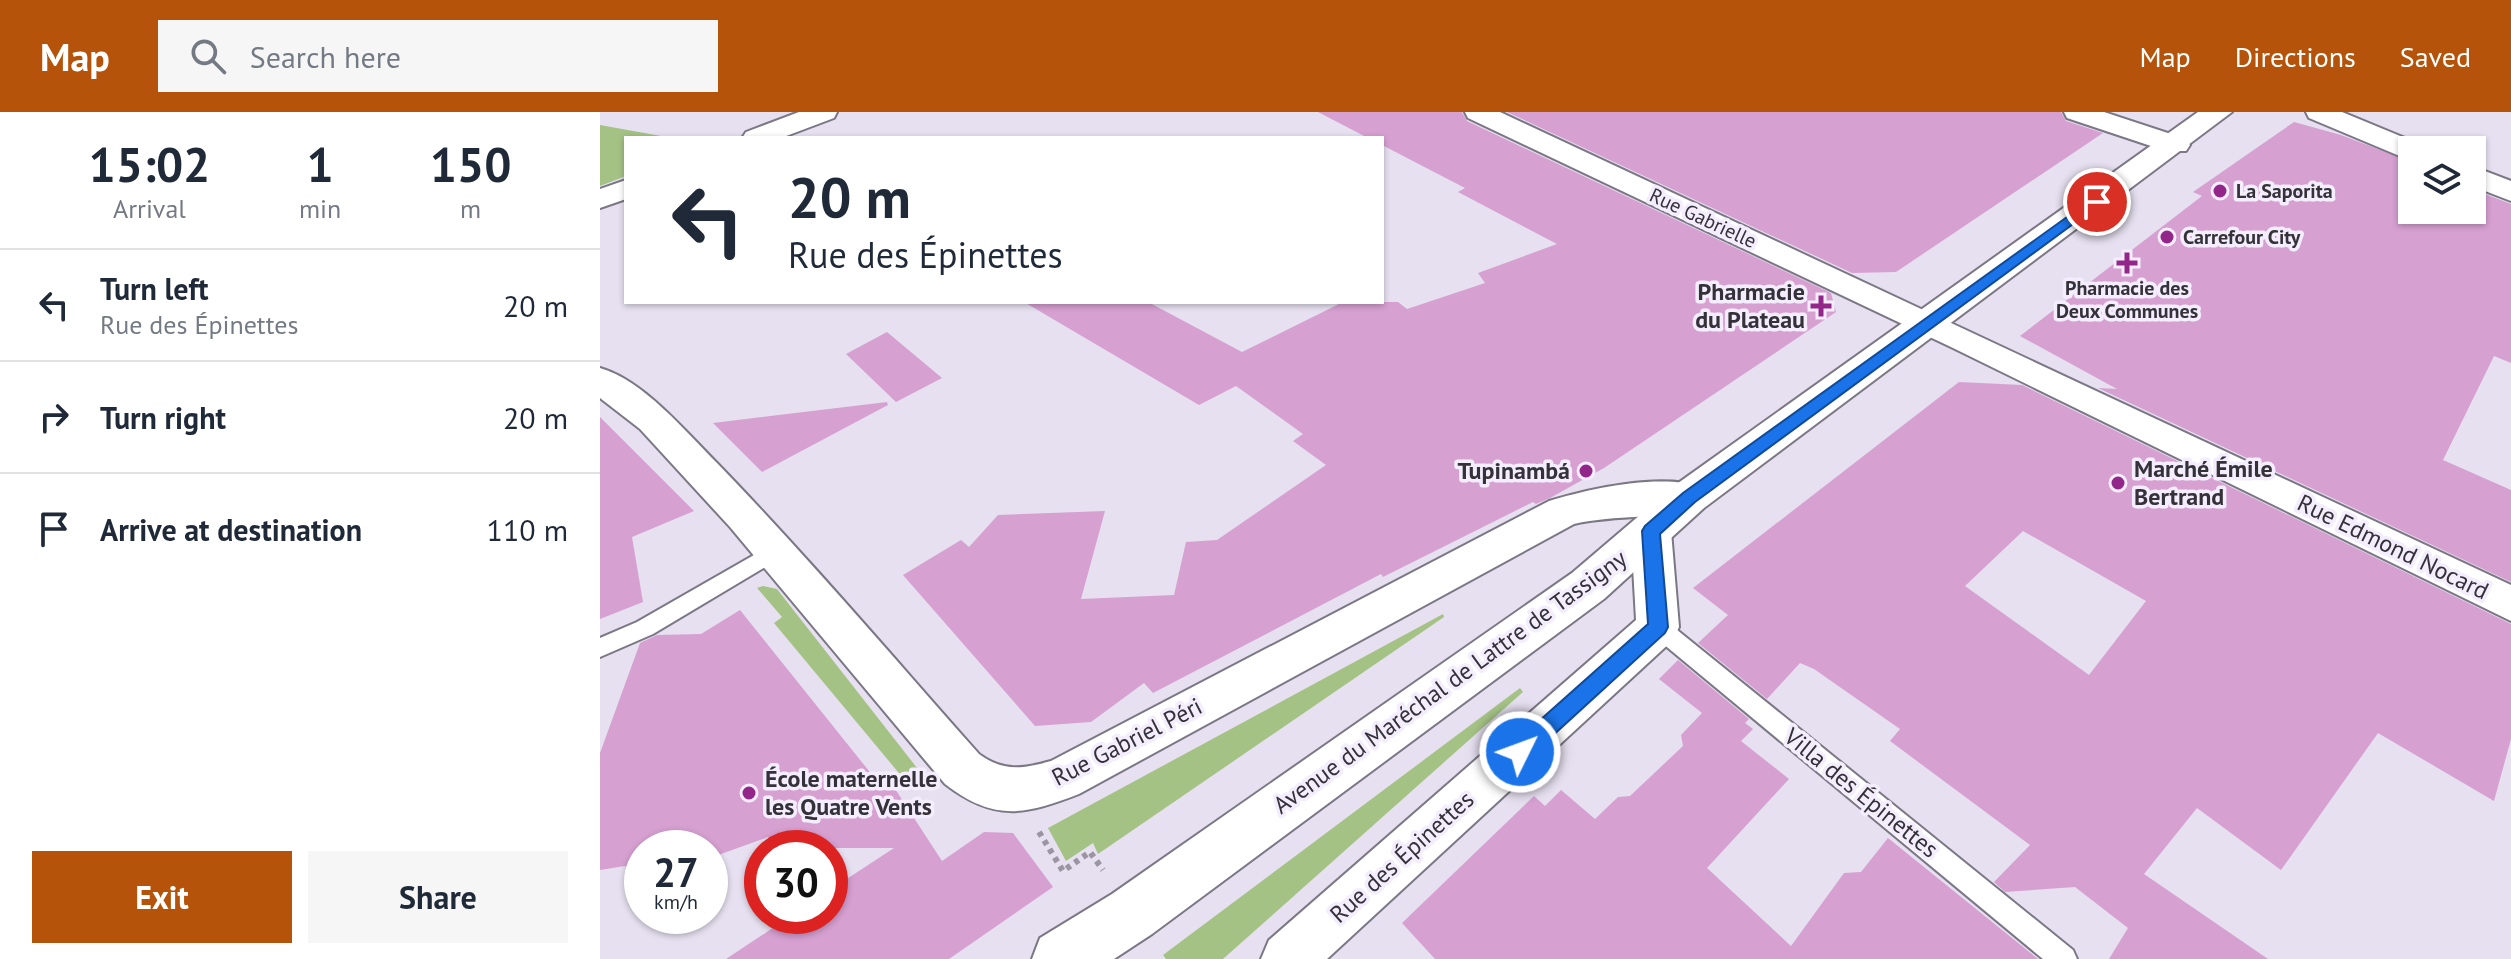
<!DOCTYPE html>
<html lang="en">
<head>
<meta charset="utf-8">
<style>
  body { margin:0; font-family:"PT Sans",sans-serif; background:#f6f6f7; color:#1f2937; height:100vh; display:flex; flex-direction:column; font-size:30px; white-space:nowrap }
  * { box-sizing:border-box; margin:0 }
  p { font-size:26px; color:#747a83 }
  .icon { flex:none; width:44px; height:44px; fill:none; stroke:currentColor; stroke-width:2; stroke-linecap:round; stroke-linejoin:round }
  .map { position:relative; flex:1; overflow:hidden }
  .sheet { display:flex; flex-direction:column; background:#fff; width:600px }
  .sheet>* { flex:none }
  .top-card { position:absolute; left:24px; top:24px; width:760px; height:168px; border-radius:0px; box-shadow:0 2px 6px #0004; background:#fff; color:#1f2937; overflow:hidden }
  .tools { position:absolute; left:1798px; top:24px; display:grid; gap:16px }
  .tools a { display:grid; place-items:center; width:88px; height:88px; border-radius:0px; background:#fff; box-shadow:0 2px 6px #0004; font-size:40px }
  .speed { position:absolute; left:24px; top:718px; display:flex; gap:16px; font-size:40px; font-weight:700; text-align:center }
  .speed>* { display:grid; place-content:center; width:104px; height:104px; border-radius:50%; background:#fff; box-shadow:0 2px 6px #0004; line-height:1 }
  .speed small { font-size:20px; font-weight:400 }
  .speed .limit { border:12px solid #d22; background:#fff; color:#111 }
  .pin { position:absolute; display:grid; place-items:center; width:68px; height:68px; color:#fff; margin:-34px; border:4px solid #fff; border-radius:50%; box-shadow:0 2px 8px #0007 }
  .me { position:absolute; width:88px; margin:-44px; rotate:48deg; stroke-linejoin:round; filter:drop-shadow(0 0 6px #0008) }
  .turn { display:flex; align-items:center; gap:28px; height:168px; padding:0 32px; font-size:36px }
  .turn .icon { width:104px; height:104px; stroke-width:2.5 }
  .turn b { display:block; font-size:56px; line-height:68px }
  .eta { display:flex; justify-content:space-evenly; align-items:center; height:136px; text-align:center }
  .eta b { font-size:48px; font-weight:700; line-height:56px }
  .primary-button { display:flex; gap:16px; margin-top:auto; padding:16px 32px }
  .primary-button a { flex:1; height:92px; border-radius:0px; background:#b45309; color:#fff; font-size:32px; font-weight:700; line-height:92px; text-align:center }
  .primary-button a+a { background:#f6f6f7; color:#1f2937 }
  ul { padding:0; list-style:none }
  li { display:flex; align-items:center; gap:24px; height:112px; padding:0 32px; border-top:2px solid #e0e1e3 }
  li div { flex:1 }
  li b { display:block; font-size:30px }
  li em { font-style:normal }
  header { display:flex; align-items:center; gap:48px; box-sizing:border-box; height:112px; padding:0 40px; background:#b45309; color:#fff }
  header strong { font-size:38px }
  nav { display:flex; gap:44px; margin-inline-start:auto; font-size:28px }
  .search { width:560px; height:72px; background:#f6f6f7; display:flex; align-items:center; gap:20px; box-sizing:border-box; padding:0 28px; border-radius:0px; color:#747a83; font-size:30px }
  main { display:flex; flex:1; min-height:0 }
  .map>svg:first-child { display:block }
  .green { fill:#a5c285 }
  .building { fill:#d6a0d1; fill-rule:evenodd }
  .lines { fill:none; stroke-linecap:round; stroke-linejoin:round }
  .lane-casing { stroke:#7c7785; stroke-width:4 }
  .street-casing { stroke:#7c7785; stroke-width:4 }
  .secondary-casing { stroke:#7c7785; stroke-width:4 }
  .path { stroke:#9a95a1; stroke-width:6; stroke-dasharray:5 5; stroke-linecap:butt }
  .lane { fill:#fff; fill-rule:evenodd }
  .street { fill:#fff; fill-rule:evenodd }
  .secondary { fill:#fff; fill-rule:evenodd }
  .route { fill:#1a73e8; stroke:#114b97; stroke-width:2 }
  .poi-dot { fill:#932789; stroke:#f3edfd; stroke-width:3 }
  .labels { text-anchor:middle; stroke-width:7; stroke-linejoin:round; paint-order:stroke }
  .far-poi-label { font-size:20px; font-weight:bold; fill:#343238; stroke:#f3edfd; text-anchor:start }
  .far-street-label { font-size:20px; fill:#343238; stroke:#f3edfd }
  .poi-label { font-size:24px; font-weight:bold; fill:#343238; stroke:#f3edfd; text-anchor:end }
  .street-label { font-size:24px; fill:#343238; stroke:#f3edfd }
</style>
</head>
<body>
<header>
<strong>Map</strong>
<div class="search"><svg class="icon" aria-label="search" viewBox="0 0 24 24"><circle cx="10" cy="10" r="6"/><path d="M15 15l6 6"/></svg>Search here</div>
<nav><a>Map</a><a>Directions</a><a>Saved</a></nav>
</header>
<main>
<section class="sheet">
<div class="eta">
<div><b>15:02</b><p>Arrival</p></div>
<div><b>1</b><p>min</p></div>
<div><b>150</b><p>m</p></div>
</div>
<ul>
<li><svg class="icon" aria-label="left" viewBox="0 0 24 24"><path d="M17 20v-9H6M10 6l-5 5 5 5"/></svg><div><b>Turn left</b><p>Rue des Épinettes</p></div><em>20 m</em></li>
<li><svg class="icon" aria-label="right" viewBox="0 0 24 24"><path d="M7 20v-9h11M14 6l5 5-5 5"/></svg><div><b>Turn right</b></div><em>20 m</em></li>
<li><svg class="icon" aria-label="arrive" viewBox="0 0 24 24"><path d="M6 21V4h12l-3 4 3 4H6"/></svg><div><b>Arrive at destination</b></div><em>110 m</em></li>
</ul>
<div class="primary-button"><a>Exit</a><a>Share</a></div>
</section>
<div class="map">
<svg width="1911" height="847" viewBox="0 0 1911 847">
  <rect width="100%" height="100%" fill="#e6e0f0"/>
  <!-- green -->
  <g class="green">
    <polygon points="0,13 72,26 26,26 26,64 0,74"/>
    <polygon points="163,474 177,477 321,661 308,672 174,511 182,505 157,476"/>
    <polygon points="843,502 844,505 498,742 493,731 466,749 448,716"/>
    <polygon points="920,576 923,580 623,847 566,847 563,843"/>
  </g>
  <!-- building -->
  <g class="building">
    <polygon points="718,0 862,0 867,9 1231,181 1236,200 1004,356 950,386 936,392 933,390 783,465 781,462 553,581 544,571 491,610 435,614 303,463 361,428 369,435 398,403 505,399 481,487 574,483 586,430 617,428 726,353 693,329 703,322 636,274 599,293 424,190 548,190 642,240 743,190 798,190 807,197 885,171 878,161 957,132 858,80 865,76 782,33 782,26 768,26"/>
    <polygon points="907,0 1461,0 1466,9 1503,21 1296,160 1252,161"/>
    <polygon points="1694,10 1741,23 1812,50 1812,98 1872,98 1872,77 1911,92 1911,251 1894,244 1843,348 1911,378 1911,470 1498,276 1517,277 1420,224 1602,84 1593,80"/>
    <polygon points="287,220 342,266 296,290 246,242"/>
    <path d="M1359,270L1422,273L1911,512V627L1894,689L1778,621L1681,758L1597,696L1544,762L1668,847H1509L1528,816L1475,775L1405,780L1394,770L1430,733L1290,629L1300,617L1214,557L1200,551L1167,587L1098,531L1128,503L1093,476ZM1423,419L1546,489L1489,563L1365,474Z"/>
    <polygon points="287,290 288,293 162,360 113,311"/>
    <polygon points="0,305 94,399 32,425 43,490 0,507"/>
    <polygon points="140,498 277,669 286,663 342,749 384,720 413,721 453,775 349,847 126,847 191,804 230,804 230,778 294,736 176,736 168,725 110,746 110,736 42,736 42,765 25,754 0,758 0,641 40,531 57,523 101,522"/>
    <polygon points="1078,548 1149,607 1145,611 1153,617 1141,629 1189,667 1107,756 1191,834 1244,761 1261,760 1288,726 1438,847 835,847 802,811 934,684 945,694 961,678 995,707 1018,685 1030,684 1083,634 1081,623 1102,601 1059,567"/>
  </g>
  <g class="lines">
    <!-- lane casing -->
    <g class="lane-casing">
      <g id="lane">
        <polygon points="175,431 182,433 185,439 182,445 53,522 0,545 0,526 37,510"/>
        <polygon points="1058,506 1066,509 1473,838 1477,847 1443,847 1050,521 1047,515 1050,509"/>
      </g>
    </g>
    <!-- street casing -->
    <g class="street-casing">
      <g id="street">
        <polygon points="199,0 237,0 234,6 181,26 142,26 146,20"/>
        <polygon points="865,0 900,0 1911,473 1911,509 1353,236 868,6"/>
        <polygon points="1464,0 1504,0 1586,27 1590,33 1586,39 1566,39 1467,6"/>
        <polygon points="1706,0 1742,0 1822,33 1825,38 1812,38 1812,47 1802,45 1709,6"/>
        <polygon points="1872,54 1911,69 1911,89 1872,74"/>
        <polygon points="26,68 26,87 0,96 0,77"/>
        <path d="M0,256C43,268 86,320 117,351C208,445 292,544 379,642C404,660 422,657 451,649L949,389C991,376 1060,361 1103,375L1108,385L1103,395C1063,408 1017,402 974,412L479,682C425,703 394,710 345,672L130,415L40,317L0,286Z"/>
        <polygon points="1051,404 1065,408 1071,419 1079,515 1073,528 727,847 661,847 669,828 1036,508 1031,419 1037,408"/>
      </g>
    </g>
    <!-- secondary casing -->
    <g class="secondary-casing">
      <polygon id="secondary" points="1598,0 1632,0 1104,396 1004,487 552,822 514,847 432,847 440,826 512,782 972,461 1074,374"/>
    </g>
    <!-- path -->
    <polyline class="path" points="439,720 463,759 490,740 503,758"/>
    <!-- lane -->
    <use href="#lane" class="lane"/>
    <!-- street -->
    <use href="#street" class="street"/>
    <!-- secondary -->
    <use href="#secondary" class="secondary"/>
  </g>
  <!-- route -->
  <polygon class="route" points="1492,87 1503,90 1095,390 1060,422 1068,515 1065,521 927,647 920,649 912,647 909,640 912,633 1048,512 1042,419 1045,414 1083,381"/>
  <!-- markers -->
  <g class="poi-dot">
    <circle cx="1620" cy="79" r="8"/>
    <circle cx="1567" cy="125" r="8"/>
    <path d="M1523 139h8v8h8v8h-8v8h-8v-8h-8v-8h8z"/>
    <path d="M1217 182h8v8h8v8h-8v8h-8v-8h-8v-8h8z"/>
    <circle cx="986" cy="359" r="8"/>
    <circle cx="1518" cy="371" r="8"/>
    <circle cx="149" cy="681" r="8"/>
  </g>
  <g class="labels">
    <!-- far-poi labels -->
    <g class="far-poi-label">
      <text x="1636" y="86">La Saporita</text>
      <text x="1583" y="132">Carrefour City</text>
      <text x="1527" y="183" text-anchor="middle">Pharmacie des<tspan x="1527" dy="23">Deux Communes</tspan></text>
    </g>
    <!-- far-street labels -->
    <g class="far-street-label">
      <text transform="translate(1103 106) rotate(25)" y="7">Rue Gabrielle</text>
    </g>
    <!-- poi labels -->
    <g class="poi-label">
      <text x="1205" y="188">Pharmacie<tspan x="1205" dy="28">du Plateau</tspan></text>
      <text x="1534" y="365" text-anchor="start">Marché Émile<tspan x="1534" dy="28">Bertrand</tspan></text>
      <text x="970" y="367">Tupinambá</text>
      <text x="165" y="675" text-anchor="start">École maternelle<tspan x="165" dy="28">les Quatre Vents</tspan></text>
    </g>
    <!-- street labels -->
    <g class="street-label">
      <text transform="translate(1793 435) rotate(26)" y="8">Rue Edmond Nocard</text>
      <text transform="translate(850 570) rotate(-36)" y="8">Avenue du Maréchal de Lattre de Tassigny</text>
      <text transform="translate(527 630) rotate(-27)" y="8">Rue Gabriel Péri</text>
      <text transform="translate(1261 681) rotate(39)" y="8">Villa des Épinettes</text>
      <text transform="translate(802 745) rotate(-42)" y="8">Rue des Épinettes</text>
    </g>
  </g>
</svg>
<div class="tools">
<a><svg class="icon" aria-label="layers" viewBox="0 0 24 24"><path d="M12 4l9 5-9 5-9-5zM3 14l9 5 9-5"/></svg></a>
</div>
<div class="speed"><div>27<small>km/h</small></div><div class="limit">30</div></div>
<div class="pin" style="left:1497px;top:90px;background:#d93025"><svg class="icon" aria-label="arrive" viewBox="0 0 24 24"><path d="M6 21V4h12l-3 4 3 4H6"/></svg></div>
<svg class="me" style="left:920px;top:640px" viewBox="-20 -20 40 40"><circle r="17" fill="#1a73e8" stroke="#fff" stroke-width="3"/><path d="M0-11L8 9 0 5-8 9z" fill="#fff"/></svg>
<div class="top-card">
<div class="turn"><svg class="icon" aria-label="left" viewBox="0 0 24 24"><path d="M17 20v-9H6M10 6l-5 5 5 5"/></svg><div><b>20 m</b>Rue des Épinettes</div></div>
</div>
</div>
</main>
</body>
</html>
